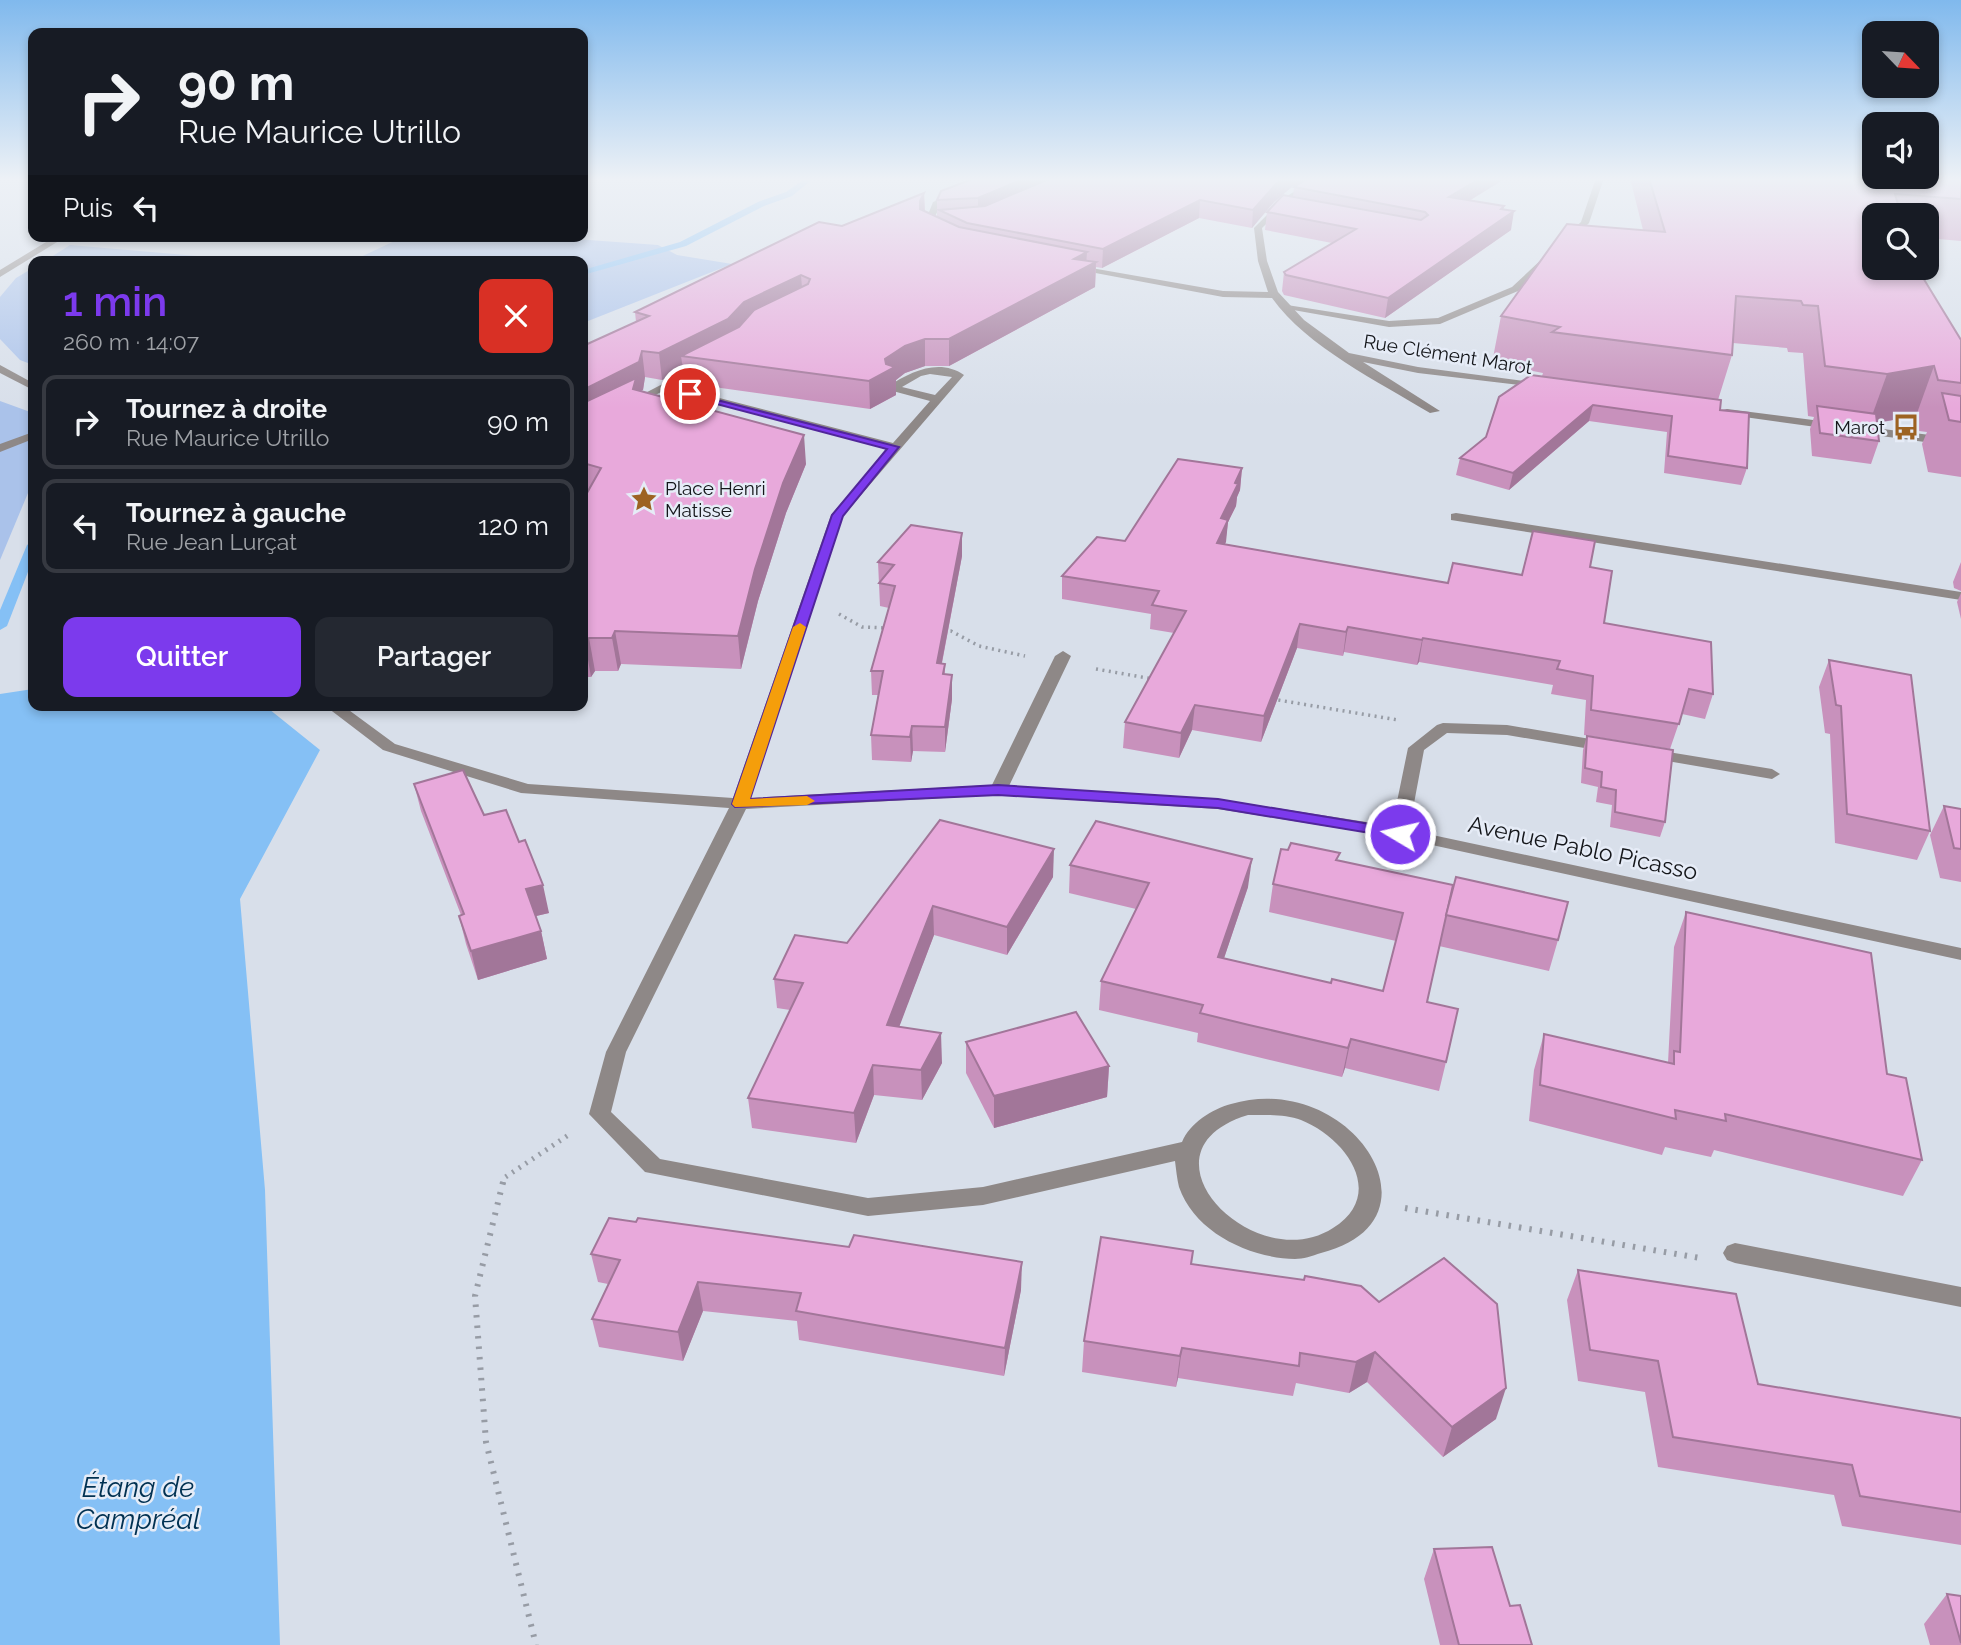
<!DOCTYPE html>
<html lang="fr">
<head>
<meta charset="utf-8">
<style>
  body { margin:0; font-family:Raleway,sans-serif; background:#242831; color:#f1f3f6; height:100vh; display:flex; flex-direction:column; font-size:26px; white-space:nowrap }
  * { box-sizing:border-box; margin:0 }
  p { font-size:23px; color:#9ea1a6 }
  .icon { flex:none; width:38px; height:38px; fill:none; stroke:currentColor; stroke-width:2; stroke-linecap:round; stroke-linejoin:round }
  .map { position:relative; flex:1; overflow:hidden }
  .drawer { position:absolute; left:28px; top:256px; width:560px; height:455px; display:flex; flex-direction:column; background:#171b24; border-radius:14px; box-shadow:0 4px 10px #0003 }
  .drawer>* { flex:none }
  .banner { position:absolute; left:28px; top:28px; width:560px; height:214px; border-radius:14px; box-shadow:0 4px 10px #0003; background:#171b24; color:#f1f3f6; overflow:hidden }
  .needle { width:46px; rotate:115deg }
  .tools { position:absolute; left:1862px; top:21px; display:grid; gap:14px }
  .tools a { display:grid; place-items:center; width:77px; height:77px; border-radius:14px; background:#171b24; box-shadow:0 4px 10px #0003; font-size:35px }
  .pin { position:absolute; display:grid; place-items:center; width:60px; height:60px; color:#fff; margin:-30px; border:4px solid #fff; border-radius:50%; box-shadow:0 2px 7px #0007 }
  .me { position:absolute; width:77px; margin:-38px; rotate:279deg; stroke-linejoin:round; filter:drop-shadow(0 0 5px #0008) }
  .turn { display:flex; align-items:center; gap:24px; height:147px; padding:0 35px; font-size:32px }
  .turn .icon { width:91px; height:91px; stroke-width:2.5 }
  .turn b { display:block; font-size:49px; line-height:60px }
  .then { display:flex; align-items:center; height:66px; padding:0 35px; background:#0003; gap:14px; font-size:26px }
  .round { display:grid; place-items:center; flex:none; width:74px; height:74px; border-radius:14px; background:#242831 }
  .overview { display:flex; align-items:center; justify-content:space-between; height:119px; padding:0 35px }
  h1 { font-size:42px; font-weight:600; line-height:52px; color:#7c3aed }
  .button { display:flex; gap:14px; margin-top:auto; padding:14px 35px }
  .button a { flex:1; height:80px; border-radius:14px; background:#7c3aed; color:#fff; font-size:28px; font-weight:600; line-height:80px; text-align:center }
  .button a+a { background:#242831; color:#f1f3f6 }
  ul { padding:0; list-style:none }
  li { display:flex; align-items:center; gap:21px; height:94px; margin:0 14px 10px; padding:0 21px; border:4px solid #363941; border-radius:14px }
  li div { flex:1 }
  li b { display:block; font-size:26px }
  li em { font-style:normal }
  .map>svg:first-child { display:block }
  .green { fill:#aac2ea }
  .water { fill:#85c0f5 }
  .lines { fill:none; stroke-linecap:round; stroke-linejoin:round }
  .stream { fill:#85c0f5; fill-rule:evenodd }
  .path-far2 { stroke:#979ca5; stroke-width:3.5; stroke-dasharray:2 4.5; stroke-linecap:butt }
  .path-far1 { stroke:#979ca5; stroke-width:5; stroke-dasharray:2 6; stroke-linecap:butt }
  .path { stroke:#979ca5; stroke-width:6; stroke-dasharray:2.5 8; stroke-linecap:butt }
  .lane { fill:#8e8887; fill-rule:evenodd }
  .street { fill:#8e8887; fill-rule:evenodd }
  .wall { fill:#c891bc }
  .shaded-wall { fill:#a27699 }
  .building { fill:#e8a9db; stroke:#a27699; stroke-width:2 }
  .route { fill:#7c3aed; stroke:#51269a; stroke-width:2 }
  .slow { fill:#f59e0b }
  .labels { text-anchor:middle; stroke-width:5; stroke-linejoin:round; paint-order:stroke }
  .far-street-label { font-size:19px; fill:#14161a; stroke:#e6ecf7 }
  .far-poi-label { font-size:19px; fill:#14161a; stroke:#e6ecf7; text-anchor:end }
  .street-label { font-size:23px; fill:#14161a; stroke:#e6ecf7 }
  .near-water-label { font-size:28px; font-style:italic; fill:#013152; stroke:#e6ecf7 }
</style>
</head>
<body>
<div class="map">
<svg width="1961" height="1645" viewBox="0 0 1961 1645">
  <rect width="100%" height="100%" fill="#d8dfea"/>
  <!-- green -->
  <g class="green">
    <polygon points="451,236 533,236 658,245 677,255 732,264 583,323 583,261 352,261 401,238"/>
    <polygon points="70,245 255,261 45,261"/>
    <polygon points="33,268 33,365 20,360 0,339 0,297 16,278"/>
    <polygon points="0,401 33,413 33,481 0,560"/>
  </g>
  <!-- water -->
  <polygon class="water" points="33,689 33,705 264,705 320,750 240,899 265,1190 280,1645 0,1645 0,694"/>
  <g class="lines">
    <!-- stream -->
    <g class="stream">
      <polygon points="806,178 814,178 792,196 764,206 686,246 583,275 583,270 680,242 758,202 786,192"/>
      <polygon points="33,541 33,559 7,626 0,630 0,610 27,545"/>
    </g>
    <!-- path-far2 -->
    <g class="path-far2">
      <polyline points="839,614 862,627 886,628"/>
      <polyline points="944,631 951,631 979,646 1025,656"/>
      <polyline points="1096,669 1153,679"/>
      <polyline points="1272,699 1398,720"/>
    </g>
    <!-- path-far1 -->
    <polyline class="path-far1" points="503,1184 504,1178 570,1134"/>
    <!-- path -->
    <g class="path">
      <polyline points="503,1182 475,1296 486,1442 536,1645"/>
      <polyline points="1405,1208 1700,1258"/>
    </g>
    <!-- lane -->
    <g class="lane">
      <polygon points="1596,178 1604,178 1589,223 1570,242 1564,242 1564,238 1581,222"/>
      <polygon points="1544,257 1552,259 1518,291 1440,324 1389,327 1282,308 1287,305 1389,321 1438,318 1512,287"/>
      <polygon points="33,432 33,439 0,452 0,444"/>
      <polygon points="1456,513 1961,592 1961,600 1451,520 1451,514"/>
    </g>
    <!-- street -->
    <g class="street">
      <polygon points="991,178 1001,178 940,206 930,227 935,230 935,234 922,230 933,202"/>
      <path d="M1316,178H1326L1290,201L1262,228L1267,261L1278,292L1304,320L1349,353L1418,367L1540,383L1544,384V388L1418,373L1363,362L1440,411L1430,413C1379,382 1307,347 1272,298L1223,297L1069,268L1074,265L1223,291L1268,292L1258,261L1254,228L1284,198Z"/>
      <polygon points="56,236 67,236 0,277 0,270"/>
      <path d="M703,363L707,364V368L673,386L893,443L930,401L889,390V386C911,371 940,358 964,375L843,516L750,798L992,785L1055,656L1063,651L1071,656L1009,786L1218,799L1392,826L1408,748L1437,725L1443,723L1507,725L1608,742L1616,747L1614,750L1608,752L1507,735L1447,733L1424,750L1409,830L1961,948V960L1400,838L1218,809L998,795L746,809L626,1052L611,1112L660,1159L868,1198L983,1187L1182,1142C1190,1123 1212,1109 1231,1104C1351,1069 1450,1221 1321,1253C1312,1256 1303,1259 1295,1259C1250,1258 1195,1233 1179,1187C1177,1179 1176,1169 1175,1161L983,1205L868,1216L645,1172L589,1114L606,1052L729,808L521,793L383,750L324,705H342L395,744L528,784L733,798L831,515L888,449L665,390L636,405L626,403ZM930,374L952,377L935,395L902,387L921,376ZM1248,1115C1265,1115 1285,1114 1301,1120C1346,1138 1387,1194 1333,1228C1254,1279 1129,1151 1248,1115Z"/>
      <polygon points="0,365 33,383 33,390 0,373"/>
      <polygon points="1727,409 1961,439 1961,447 1723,414 1723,410"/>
      <polygon points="1650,749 1772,769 1780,774 1772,779 1644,757 1642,754 1644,751"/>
      <polygon points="1735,1243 1961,1287 1961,1307 1735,1263 1727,1260 1723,1253 1727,1246"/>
    </g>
  </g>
  <!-- wall -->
  <g class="wall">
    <polygon points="975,178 1506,178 1469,201 1504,210 1511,230 1385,318 1284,295 1282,291 1284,272 1332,243 1265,230 1267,212 1293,197 1294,187 1298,184 1293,186 1274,202 1252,228 1199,218 1102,268 1096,267 1095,287 949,366 925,366 905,373 896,380 896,395 870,409 685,383 683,369 662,380 645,377 643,390 640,391 806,464 786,513 758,601 741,669 621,664 618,671 595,671 591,677 583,677 583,500 587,493 583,492 583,346 636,322 635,312 842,226 924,193 925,211 937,217 937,200"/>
    <polygon points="1630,178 1961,178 1961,241 1927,238 1927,215 1874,215 1961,340 1961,477 1928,472 1922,444 1927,432 1919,431 1916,416 1877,423 1879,441 1871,464 1812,456 1810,429 1814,417 1808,416 1803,353 1788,352 1787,348 1733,343 1732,355 1718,400 1720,410 1747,468 1741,485 1664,473 1667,432 1589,421 1509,490 1456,475 1460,458 1486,437 1542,376 1543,373 1492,363 1501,316 1643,230"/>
    <polygon points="1242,468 1240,490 1237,497 1236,506 1228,522 1225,544 1448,583 1590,567 1604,623 1713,694 1705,719 1682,714 1670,749 1584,735 1586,700 1551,694 1553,685 1419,662 1417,665 1344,652 1343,656 1297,648 1261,742 1192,730 1179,758 1123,748 1125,722 1174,633 1150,629 1151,614 1062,599 1062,576 1125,541"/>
    <polygon points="962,533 962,556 942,663 945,664 945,674 952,699 945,752 913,751 911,762 872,760 871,735 878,695 872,695 871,671 889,608 880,606 878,562"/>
    <polygon points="1961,562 1961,591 1954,588 1953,582"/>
    <polygon points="1961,593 1961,619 1957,602"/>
    <polygon points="1829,660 1930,831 1917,860 1835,843 1830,734 1825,733 1819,687"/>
    <polygon points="1587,736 1665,822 1660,837 1610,827 1612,805 1596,802 1598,787 1581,783 1583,750"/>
    <polygon points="414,784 484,815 549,913 536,916 541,931 547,959 478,980 466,944 459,916 461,915 421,811"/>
    <polygon points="1944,806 1961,809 1961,882 1940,878 1930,835"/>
    <polygon points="940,820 1053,877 1007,955 934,935 899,1026 942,1063 922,1100 874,1095 856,1143 752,1128 748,1098 790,1010 777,1008 774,979 847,943"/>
    <polygon points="1339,861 1446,918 1456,877 1558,940 1549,971 1439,946 1427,1002 1446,1062 1439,1091 1345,1068 1342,1077 1245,1054 1197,1042 1198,1033 1099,1010 1101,981 1136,909 1069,893 1070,865 1248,887 1224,958 1331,983 1383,991 1396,941 1269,912 1273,884"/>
    <polygon points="1686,912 1887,1074 1922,1160 1903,1196 1714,1150 1711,1157 1665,1147 1662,1155 1529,1121 1534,1070 1544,1034 1668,1063 1674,947"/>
    <polygon points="966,1042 1109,1066 1107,1097 994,1128 966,1073"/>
    <polygon points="636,1222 1021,1290 1004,1376 799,1340 797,1321 703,1311 683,1361 599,1347 592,1319 608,1284 598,1282 591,1254"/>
    <polygon points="1191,1264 1304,1280 1305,1276 1496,1419 1443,1457 1367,1382 1349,1393 1296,1383 1293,1396 1178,1378 1176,1387 1082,1372 1084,1341"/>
    <polygon points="1578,1270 1758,1384 1961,1418 1961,1545 1842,1526 1834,1495 1658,1467 1645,1392 1578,1381 1567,1300"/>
    <polygon points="1434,1549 1532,1645 1440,1645 1424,1579"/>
    <polygon points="1947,1594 1961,1596 1961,1645 1930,1645 1924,1624"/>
  </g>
  <!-- shaded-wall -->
  <g class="shaded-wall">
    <polygon points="1026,178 1066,178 978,215 978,198"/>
    <polygon points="1284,178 1313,178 1293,186 1274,202 1252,228 1253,210 1276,184"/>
    <polygon points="1481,178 1506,178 1446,215 1449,197"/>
    <polygon points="924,193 925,216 920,224 920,201"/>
    <polygon points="1200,200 1199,218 1102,268 1103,249"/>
    <polygon points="1504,206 1502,220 1514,211 1511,230 1385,318 1388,298"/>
    <polygon points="1087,252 1086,267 1096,262 1095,287 949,366 949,339 1074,259"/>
    <polygon points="801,275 803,300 681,356 683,369 662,380 659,353 744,302"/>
    <polygon points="925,339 925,366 905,373 896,380 896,395 870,409 869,381 885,359 905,346"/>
    <polygon points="642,351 645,377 643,390 583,420 583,390"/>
    <polygon points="1934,366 1916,416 1869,424 1887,374"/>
    <polygon points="1593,405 1589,421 1509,490 1513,473"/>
    <polygon points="804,435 806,464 786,513 758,601 741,669 738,636 755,569 783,483"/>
    <polygon points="1242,468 1240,490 1237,497 1236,506 1228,522 1226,542 1214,566 1217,543 1221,518"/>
    <polygon points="962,533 962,556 937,688 937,663"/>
    <polygon points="1300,624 1297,648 1261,742 1264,716"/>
    <polygon points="1348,627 1344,652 1343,656 1346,632"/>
    <polygon points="615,631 621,664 618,671 612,638"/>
    <polygon points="589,638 595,671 591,677 585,643"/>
    <polygon points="1423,638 1419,662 1417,665 1422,640"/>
    <polygon points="952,675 952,699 945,752 945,727"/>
    <polygon points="1195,705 1192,730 1179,758 1181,733"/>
    <polygon points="912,726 913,751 911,762 910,737"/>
    <polygon points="1054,849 1053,877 1007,955 1007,927"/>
    <polygon points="1252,859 1248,887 1215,985 1218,957"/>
    <polygon points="543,885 549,913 532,917 526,889"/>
    <polygon points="933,906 934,935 889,1054 887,1025"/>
    <polygon points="541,931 547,959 478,980 471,951"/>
    <polygon points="941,1033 942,1063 922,1100 921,1070"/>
    <polygon points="1351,1039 1345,1068 1342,1077 1348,1048"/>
    <polygon points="873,1065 874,1095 856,1143 854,1113"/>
    <polygon points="1109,1066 1107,1097 994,1128 994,1096"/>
    <polygon points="1022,1262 1021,1290 1004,1376 1005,1348"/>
    <polygon points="698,1282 703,1311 683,1361 678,1332"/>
    <polygon points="1182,1348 1178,1378 1176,1387 1180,1356"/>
    <polygon points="1375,1352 1367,1382 1349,1393 1356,1362"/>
    <polygon points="1506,1388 1496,1419 1443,1457 1452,1427"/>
  </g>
  <!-- building -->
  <g class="building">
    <polygon points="975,178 1026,178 978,198 937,200 941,191"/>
    <polygon points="1051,178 1284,178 1276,184 1253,210 1200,200 1103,249 967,223 939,210 985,206"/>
    <polygon points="1308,178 1481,178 1449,197 1504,206 1501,209 1514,211 1388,298 1286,275 1284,272 1356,229 1267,212 1283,195 1421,220 1428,215 1425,212 1294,187"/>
    <polygon points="1649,178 1961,178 1961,199 1895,194 1899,208 1880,206 1885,215 1874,215 1874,268 1917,268 1961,340 1961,383 1938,380 1934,366 1887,374 1825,366 1818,306 1803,305 1801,301 1736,296 1732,355 1552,332 1560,327 1501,316 1567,224 1665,232"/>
    <polygon points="924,193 920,201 920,209 959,227 1087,252 1074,259 1096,262 949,339 925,339 905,346 885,359 886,364 895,367 869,381 681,356 739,327 754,310 808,284 810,279 801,275 744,302 728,319 659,353 642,351 639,362 583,390 583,346 649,316 635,312 819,222 842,226"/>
    <polygon points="1531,375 1721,400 1720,410 1749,413 1747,468 1668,456 1672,416 1593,405 1513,473 1460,458 1486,437 1499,397"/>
    <polygon points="636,378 633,389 804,435 783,483 755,569 738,636 615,631 612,638 589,638 585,643 583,643 583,500 601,468 583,463 583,403"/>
    <polygon points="1942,393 1961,396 1961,422 1949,420"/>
    <polygon points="1817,406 1876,414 1879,441 1820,433"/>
    <polygon points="1178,459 1242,468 1235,483 1238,484 1221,518 1228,520 1217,543 1448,583 1453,563 1522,575 1533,531 1595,541 1590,567 1612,571 1604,623 1711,642 1713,694 1689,689 1679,724 1591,710 1593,676 1557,669 1560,661 1423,638 1422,640 1348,627 1346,632 1300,624 1264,716 1195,705 1181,733 1125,722 1186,611 1152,605 1159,591 1062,576 1097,537 1125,541"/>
    <polygon points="911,525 962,533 937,663 945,664 943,674 952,675 945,727 912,726 910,737 871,735 883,671 871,671 895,586 879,583 894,565 878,562"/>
    <polygon points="1829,660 1911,675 1930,831 1847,814 1841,706 1836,705"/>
    <polygon points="1587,736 1673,750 1665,822 1615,812 1616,790 1601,787 1602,772 1585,768"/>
    <polygon points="463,770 484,815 506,810 519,842 525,840 543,885 526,889 541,931 471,951 459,916 464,914 414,784"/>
    <polygon points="1944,806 1961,809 1961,849 1954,848"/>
    <polygon points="940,820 1054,849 1007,927 933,906 887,1025 941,1033 921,1070 873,1065 854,1113 748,1098 803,983 774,979 795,935 847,943"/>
    <polygon points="1096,821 1252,859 1218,957 1331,983 1332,979 1383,991 1403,913 1273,884 1281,849 1288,850 1291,843 1340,853 1336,860 1453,885 1427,1002 1458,1009 1446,1062 1351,1039 1348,1048 1249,1025 1200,1013 1203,1005 1101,981 1149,883 1070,865"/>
    <polygon points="1456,877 1568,902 1558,940 1446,915"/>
    <polygon points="1686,912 1871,953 1887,1074 1906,1078 1922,1160 1725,1114 1726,1121 1675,1110 1676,1119 1540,1085 1544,1034 1674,1064 1674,1051 1680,1052"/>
    <polygon points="1076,1012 1109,1066 994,1096 966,1042"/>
    <polygon points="609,1218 636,1222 638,1218 849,1247 854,1235 1022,1262 1005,1348 796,1311 801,1293 698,1282 678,1332 592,1319 620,1260 591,1254"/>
    <polygon points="1101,1237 1193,1251 1191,1264 1304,1280 1305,1276 1361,1286 1379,1302 1444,1258 1497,1304 1506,1388 1452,1427 1375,1352 1356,1362 1300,1353 1299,1366 1182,1348 1180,1356 1084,1341"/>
    <polygon points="1578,1270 1736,1294 1758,1384 1961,1418 1961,1512 1860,1496 1852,1465 1673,1437 1658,1361 1590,1350"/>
    <polygon points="1492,1547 1510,1606 1520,1605 1532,1645 1459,1645 1434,1549"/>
    <polygon points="1947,1594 1961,1596 1961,1643"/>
  </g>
  <!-- sky -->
  <linearGradient id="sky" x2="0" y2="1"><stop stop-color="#80b9ed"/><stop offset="0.44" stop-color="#edf1f6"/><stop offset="1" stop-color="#edf1f6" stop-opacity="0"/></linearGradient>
  <rect width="1961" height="408" fill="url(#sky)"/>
  <!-- route -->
  <polygon class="route" points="686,392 899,447 843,516 750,799 998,785 1218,799 1400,829 1408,834 1400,838 1218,808 998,795 735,807 732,804 832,515 887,449 686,396"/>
  <!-- slow -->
  <polygon class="slow" points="800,623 806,627 750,799 807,796 815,801 807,805 735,807 732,804 793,627"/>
  <!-- icons -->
  <defs>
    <g id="bus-bare" transform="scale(2.1)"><path d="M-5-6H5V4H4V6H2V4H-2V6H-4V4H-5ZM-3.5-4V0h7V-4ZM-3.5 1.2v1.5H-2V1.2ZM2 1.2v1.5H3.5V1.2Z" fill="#9d6322" stroke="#e6ecf7" stroke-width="2.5" paint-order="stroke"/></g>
    <g id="sight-bare" transform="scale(2.1)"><path d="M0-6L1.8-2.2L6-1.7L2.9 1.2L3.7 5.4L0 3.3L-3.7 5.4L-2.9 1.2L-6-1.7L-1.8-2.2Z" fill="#9d6322" stroke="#e6ecf7" stroke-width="2.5" paint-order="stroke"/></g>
  </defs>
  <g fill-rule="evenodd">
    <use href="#bus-bare" x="1906" y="427"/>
    <use href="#sight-bare" x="644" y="499"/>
  </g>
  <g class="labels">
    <!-- far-street labels -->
    <g class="far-street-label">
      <text transform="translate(1448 354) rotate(9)" y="7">Rue Clément Marot</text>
    </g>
    <!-- far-poi labels -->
    <g class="far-poi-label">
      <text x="1885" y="434">Marot</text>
      <text x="665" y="495" text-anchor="start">Place Henri<tspan x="665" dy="22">Matisse</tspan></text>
    </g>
    <!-- street labels -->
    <g class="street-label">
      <text transform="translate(1583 848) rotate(12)" y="8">Avenue Pablo Picasso</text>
    </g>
    <!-- near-water labels -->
    <g class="near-water-label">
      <text x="138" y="1497">Étang de<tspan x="138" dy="32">Campréal</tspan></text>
    </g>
  </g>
</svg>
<div class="tools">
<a><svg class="needle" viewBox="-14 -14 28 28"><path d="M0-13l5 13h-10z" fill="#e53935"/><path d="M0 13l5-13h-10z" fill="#9ea1a6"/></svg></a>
<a><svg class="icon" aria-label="sound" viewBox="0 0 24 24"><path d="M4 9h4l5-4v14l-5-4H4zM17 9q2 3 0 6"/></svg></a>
<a><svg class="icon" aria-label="search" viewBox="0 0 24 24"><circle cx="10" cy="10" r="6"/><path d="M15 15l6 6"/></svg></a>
</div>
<div class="pin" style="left:690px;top:394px;background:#d93025"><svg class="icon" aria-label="arrive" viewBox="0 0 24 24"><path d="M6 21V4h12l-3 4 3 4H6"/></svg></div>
<svg class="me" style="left:1400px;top:834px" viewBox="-20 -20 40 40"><circle r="17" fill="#7c3aed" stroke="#fff" stroke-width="3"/><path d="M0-11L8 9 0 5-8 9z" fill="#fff"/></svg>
<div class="banner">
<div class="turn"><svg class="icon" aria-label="right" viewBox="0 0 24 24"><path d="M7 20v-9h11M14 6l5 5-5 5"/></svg><div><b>90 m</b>Rue Maurice Utrillo</div></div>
<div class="then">Puis<svg class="icon" aria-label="left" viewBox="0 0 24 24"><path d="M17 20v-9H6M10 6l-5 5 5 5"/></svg></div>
</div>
<section class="drawer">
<div class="overview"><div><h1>1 min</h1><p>260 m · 14:07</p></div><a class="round" style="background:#d93025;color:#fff"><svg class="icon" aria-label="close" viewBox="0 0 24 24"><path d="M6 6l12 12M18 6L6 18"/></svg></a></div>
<ul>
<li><svg class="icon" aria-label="right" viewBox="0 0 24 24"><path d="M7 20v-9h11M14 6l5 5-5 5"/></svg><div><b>Tournez à droite</b><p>Rue Maurice Utrillo</p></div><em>90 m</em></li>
<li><svg class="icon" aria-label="left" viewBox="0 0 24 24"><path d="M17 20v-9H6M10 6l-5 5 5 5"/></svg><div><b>Tournez à gauche</b><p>Rue Jean Lurçat</p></div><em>120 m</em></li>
</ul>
<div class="button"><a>Quitter</a><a>Partager</a></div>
</section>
</div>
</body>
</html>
